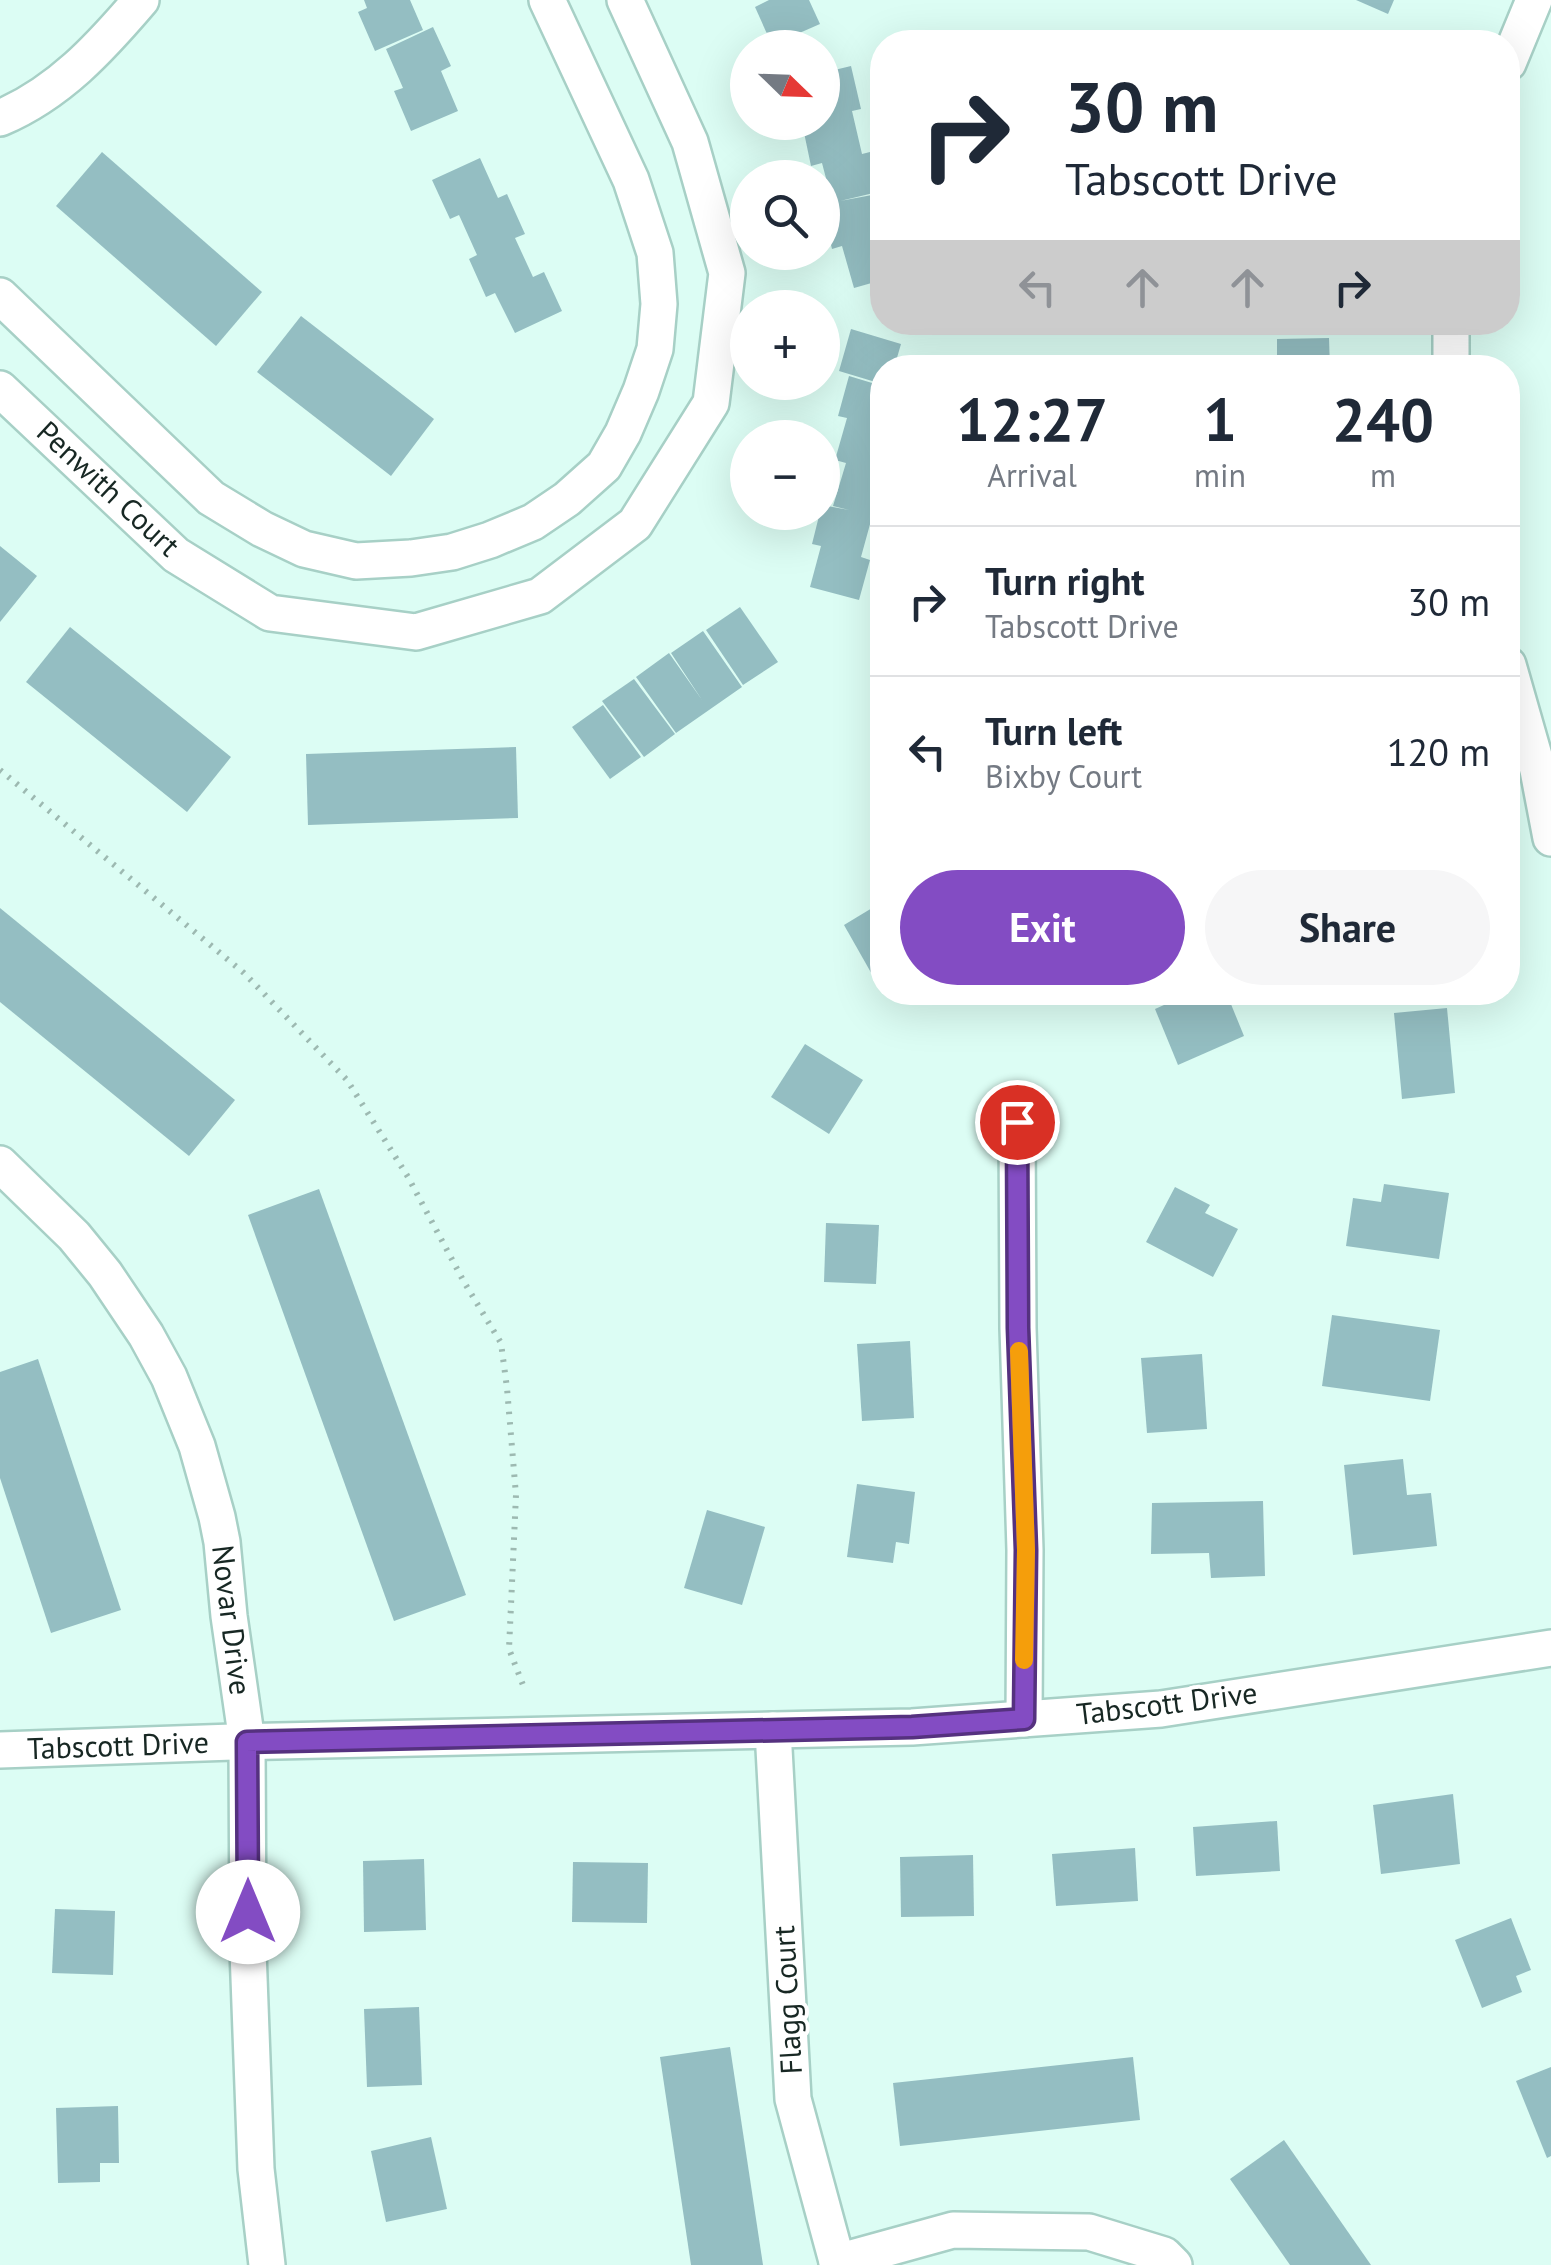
<!DOCTYPE html>
<html lang="en">
<head>
<meta charset="utf-8">
<style>
  body { margin:0; font-family:"PT Sans",sans-serif; background:#f6f6f7; color:#1f2937; height:100vh; display:flex; flex-direction:column; font-size:38px; white-space:nowrap }
  * { box-sizing:border-box; margin:0 }
  p { font-size:32px; color:#747a83 }
  .icon { flex:none; width:55px; height:55px; fill:none; stroke:currentColor; stroke-width:2; stroke-linecap:round; stroke-linejoin:round }
  .map { position:relative; flex:1; overflow:hidden }
  .sheet { position:absolute; left:870px; top:355px; width:650px; height:650px; display:flex; flex-direction:column; background:#fff; border-radius:40px; box-shadow:0 10px 40px #0002 }
  .sheet>* { flex:none }
  .banner { position:absolute; left:870px; top:30px; width:650px; height:305px; border-radius:40px; box-shadow:0 10px 40px #0002; background:#fff; color:#1f2937; overflow:hidden }
  .needle { width:65px; rotate:113deg }
  .tools { position:absolute; left:730px; top:30px; display:grid; gap:20px }
  .tools a { display:grid; place-items:center; width:110px; height:110px; border-radius:50%; background:#fff; box-shadow:0 10px 40px #0002; font-size:50px }
  .pin { position:absolute; display:grid; place-items:center; width:85px; height:85px; color:#fff; margin:-42px; border:5px solid #fff; border-radius:50%; box-shadow:0 2px 10px #0007 }
  .me { position:absolute; width:110px; margin:-55px; rotate:0deg; stroke-linejoin:round; filter:drop-shadow(0 0 8px #0008) }
  .turn { display:flex; align-items:center; gap:35px; height:210px; padding:0 30px; font-size:45px }
  .turn .icon { width:130px; height:130px; stroke-width:2.5 }
  .turn b { display:block; font-size:70px; line-height:85px }
  .lanes { display:flex; align-items:center; height:95px; padding:0 30px; background:#0003; justify-content:center; gap:50px; direction:ltr }
  .lanes .off { opacity:.35 }
  .eta { display:flex; justify-content:space-evenly; align-items:center; height:170px; text-align:center }
  .eta b { font-size:60px; font-weight:700; line-height:70px }
  .primary-button { display:flex; gap:20px; margin-top:auto; padding:20px 30px }
  .primary-button a { flex:1; height:115px; border-radius:60px; background:#834cc3; color:#fff; font-size:40px; font-weight:700; line-height:115px; text-align:center }
  .primary-button a+a { background:#f6f6f7; color:#1f2937 }
  ul { padding:0; list-style:none }
  li { display:flex; align-items:center; gap:30px; height:150px; padding:0 30px; border-top:2px solid #e0e1e3 }
  li div { flex:1 }
  li b { display:block; font-size:38px }
  li em { font-style:normal }
  .map>svg:first-child { display:block }
  .building { fill:#94bec2 }
  .lines { fill:none; stroke-linecap:round; stroke-linejoin:round }
  .street-casing { stroke:#a7d0c6; stroke-width:40 }
  .path { stroke:#9db9b1; stroke-width:6; stroke-dasharray:2.5 8; stroke-linecap:butt }
  .street { stroke:#fff; stroke-width:35 }
  .route-casing { stroke:#55317f; stroke-width:25 }
  .route { stroke:#834cc3; stroke-width:18 }
  .slow { stroke:#f59e0b; stroke-width:18 }
  .labels { text-anchor:middle; stroke-width:8; stroke-linejoin:round; paint-order:stroke }
  .street-label { font-size:30px; fill:#172723; stroke:#fff }
</style>
</head>
<body>
<div class="map">
<svg width="1551" height="2265" viewBox="0 0 1551 2265">
  <rect width="100%" height="100%" fill="#dcfdf4"/>
  <!-- building -->
  <g class="building">
    <polygon points="364,0 410,0 423,30 375,51 358,12 367,8"/>
    <polygon points="769,0 809,0 820,24 772,45 755,7"/>
    <polygon points="1356,0 1394,0 1388,14"/>
    <polygon points="433,27 451,66 441,71 458,111 411,131 394,91 403,88 386,49"/>
    <polygon points="851,66 861,109 852,111 862,154 874,151 882,188 882,191 840,201 872,195 882,238 882,280 854,288 842,246 832,249 822,207 833,205 822,163 811,166 802,123 822,122 822,73"/>
    <polygon points="102,152 262,292 216,346 56,206"/>
    <polygon points="480,158 498,198 507,194 525,234 515,238 533,277 544,272 562,311 515,333 495,293 486,297 469,259 477,255 459,215 450,219 432,180"/>
    <polygon points="301,316 434,419 391,476 257,372"/>
    <polygon points="851,329 901,344 894,368 882,368 882,384 839,371"/>
    <polygon points="1329,338 1330,368 1277,368 1277,339"/>
    <polygon points="849,376 882,386 882,520 872,517 861,557 870,560 859,600 810,587 821,546 812,544 820,512 822,512 822,505 849,510 833,506 846,463 835,460 847,418 838,416"/>
    <polygon points="0,546 37,576 0,622"/>
    <polygon points="740,607 778,662 743,685 706,630"/>
    <polygon points="70,627 231,757 187,812 26,682"/>
    <polygon points="703,631 742,687 676,733 636,677 669,653 702,700 671,653"/>
    <polygon points="634,679 675,734 644,757 602,701"/>
    <polygon points="603,705 641,757 610,779 572,727"/>
    <polygon points="516,747 518,818 308,825 306,754"/>
    <polygon points="882,902 882,992 844,925"/>
    <polygon points="0,908 235,1100 189,1156 0,1002"/>
    <polygon points="1193,992 1226,992 1244,1036 1178,1065 1155,1009"/>
    <polygon points="1447,1008 1455,1093 1402,1099 1394,1013"/>
    <polygon points="805,1044 863,1080 829,1134 771,1097"/>
    <polygon points="1384,1184 1449,1193 1439,1259 1346,1246 1353,1198 1381,1202"/>
    <polygon points="1175,1187 1210,1205 1205,1213 1238,1229 1213,1277 1146,1242"/>
    <polygon points="319,1189 466,1595 394,1621 248,1215"/>
    <polygon points="826,1223 879,1225 876,1284 824,1282"/>
    <polygon points="1332,1315 1440,1330 1430,1401 1322,1386"/>
    <polygon points="910,1341 914,1418 862,1421 857,1344"/>
    <polygon points="1202,1354 1207,1429 1147,1433 1141,1358"/>
    <polygon points="38,1359 121,1610 51,1633 0,1478 0,1372"/>
    <polygon points="1403,1459 1407,1495 1431,1493 1437,1546 1353,1555 1344,1465"/>
    <polygon points="857,1484 915,1492 909,1544 896,1542 893,1563 847,1557"/>
    <polygon points="1263,1501 1265,1576 1211,1578 1209,1553 1151,1554 1152,1503"/>
    <polygon points="707,1510 765,1527 742,1605 684,1588"/>
    <polygon points="1453,1794 1460,1864 1381,1874 1373,1805"/>
    <polygon points="1277,1821 1280,1871 1196,1876 1193,1827"/>
    <polygon points="1135,1848 1138,1901 1056,1906 1052,1854"/>
    <polygon points="973,1855 974,1916 901,1917 900,1857"/>
    <polygon points="424,1859 426,1930 364,1932 363,1861"/>
    <polygon points="573,1862 648,1863 647,1923 572,1922"/>
    <polygon points="55,1909 115,1911 113,1975 52,1973"/>
    <polygon points="1511,1918 1531,1970 1516,1976 1522,1992 1482,2008 1455,1940"/>
    <polygon points="419,2007 422,2085 367,2087 364,2009"/>
    <polygon points="730,2047 763,2265 691,2265 660,2057"/>
    <polygon points="1133,2057 1140,2120 900,2146 893,2083"/>
    <polygon points="1551,2067 1551,2156 1547,2158 1516,2081"/>
    <polygon points="118,2106 119,2163 100,2163 100,2182 58,2183 56,2108"/>
    <polygon points="431,2137 447,2209 386,2222 371,2151"/>
    <polygon points="1284,2140 1371,2265 1290,2265 1230,2179"/>
  </g>
  <g class="lines">
    <!-- street casing -->
    <g class="street-casing">
      <g id="street">
        <polyline points="1508,63 1534,0"/>
        <path d="M0,118C59,93 100,48 141,0"/>
        <polyline points="0,296 211,498 262,529 304,549 356,561 411,558 452,552 490,540 533,522 567,499 604,466 623,433 641,391 655,349 659,304 655,253 631,180 547,0"/>
        <polyline points="1451,368 1451,322"/>
        <polyline points="0,389 176,555 270,613 416,632 540,596 635,524 711,403 727,273 690,142 625,0"/>
        <polyline points="1508,665 1538,770 1551,838"/>
        <polyline points="1017,1122 1018,1328 1025,1550 1024,1719"/>
        <polyline points="0,1164 74,1236 105,1274 146,1335 169,1377 197,1446 217,1517 222,1542 229,1616 247,1742 248,1950 256,2169 267,2265"/>
        <polyline points="773,1730 793,2099 838,2265"/>
        <polyline points="0,1750 233,1742 912,1727 1161,1709 1551,1648"/>
        <polyline points="837,2262 953,2230 1089,2232 1164,2255 1174,2265"/>
      </g>
    </g>
    <!-- path -->
    <polyline class="path" points="0,770 244,973 347,1080 408,1177 464,1282 501,1343 507,1388 516,1495 509,1649 523,1685"/>
    <!-- street -->
    <use href="#street" class="street"/>
  </g>
  <g class="lines">
    <!-- route casing -->
    <g class="route-casing">
      <polyline id="route" points="248,1912 247,1742 912,1727 1024,1719 1026,1550 1018,1328 1017,1122"/>
    </g>
    <!-- route -->
    <use href="#route" class="route"/>
    <!-- slow -->
    <polyline class="slow" points="1019,1351 1026,1550 1024,1660"/>
  </g>
  <g class="labels">
    <!-- street labels -->
    <g class="street-label">
      <text transform="translate(108 489) rotate(43)" y="10">Penwith Court</text>
      <text transform="translate(231 1620) rotate(83)" y="10">Novar Drive</text>
      <text transform="translate(1167 1704) rotate(-7)" y="10">Tabscott Drive</text>
      <text transform="translate(118 1746) rotate(-2)" y="10">Tabscott Drive</text>
      <text transform="translate(788 2000) rotate(-93)" y="10">Flagg Court</text>
    </g>
  </g>
</svg>
<div class="tools">
<a><svg class="needle" viewBox="-14 -14 28 28"><path d="M0-13l5 13h-10z" fill="#e53935"/><path d="M0 13l5-13h-10z" fill="#747a83"/></svg></a>
<a><svg class="icon" aria-label="search" viewBox="0 0 24 24"><circle cx="10" cy="10" r="6"/><path d="M15 15l6 6"/></svg></a>
<a>+</a>
<a>−</a>
</div>
<div class="pin" style="left:1017px;top:1122px;background:#d93025"><svg class="icon" aria-label="arrive" viewBox="0 0 24 24"><path d="M6 21V4h12l-3 4 3 4H6"/></svg></div>
<svg class="me" style="left:248px;top:1912px" viewBox="-20 -20 40 40"><circle r="19" fill="#fff"/><path d="M0-13L10 11 0 6-10 11z" fill="#834cc3"/></svg>
<div class="banner">
<div class="turn"><svg class="icon" aria-label="right" viewBox="0 0 24 24"><path d="M7 20v-9h11M14 6l5 5-5 5"/></svg><div><b>30 m</b>Tabscott Drive</div></div>
<div class="lanes"><svg class="icon off" aria-label="left" viewBox="0 0 24 24"><path d="M17 20v-9H6M10 6l-5 5 5 5"/></svg><svg class="icon off" aria-label="ahead" viewBox="0 0 24 24"><path d="M12 20V5M6 11l6-6 6 6"/></svg><svg class="icon off" aria-label="ahead" viewBox="0 0 24 24"><path d="M12 20V5M6 11l6-6 6 6"/></svg><svg class="icon" aria-label="right" viewBox="0 0 24 24"><path d="M7 20v-9h11M14 6l5 5-5 5"/></svg></div>
</div>
<section class="sheet">
<div class="eta">
<div><b>12:27</b><p>Arrival</p></div>
<div><b>1</b><p>min</p></div>
<div><b>240</b><p>m</p></div>
</div>
<ul>
<li><svg class="icon" aria-label="right" viewBox="0 0 24 24"><path d="M7 20v-9h11M14 6l5 5-5 5"/></svg><div><b>Turn right</b><p>Tabscott Drive</p></div><em>30 m</em></li>
<li><svg class="icon" aria-label="left" viewBox="0 0 24 24"><path d="M17 20v-9H6M10 6l-5 5 5 5"/></svg><div><b>Turn left</b><p>Bixby Court</p></div><em>120 m</em></li>
</ul>
<div class="primary-button"><a>Exit</a><a>Share</a></div>
</section>
</div>
</body>
</html>
